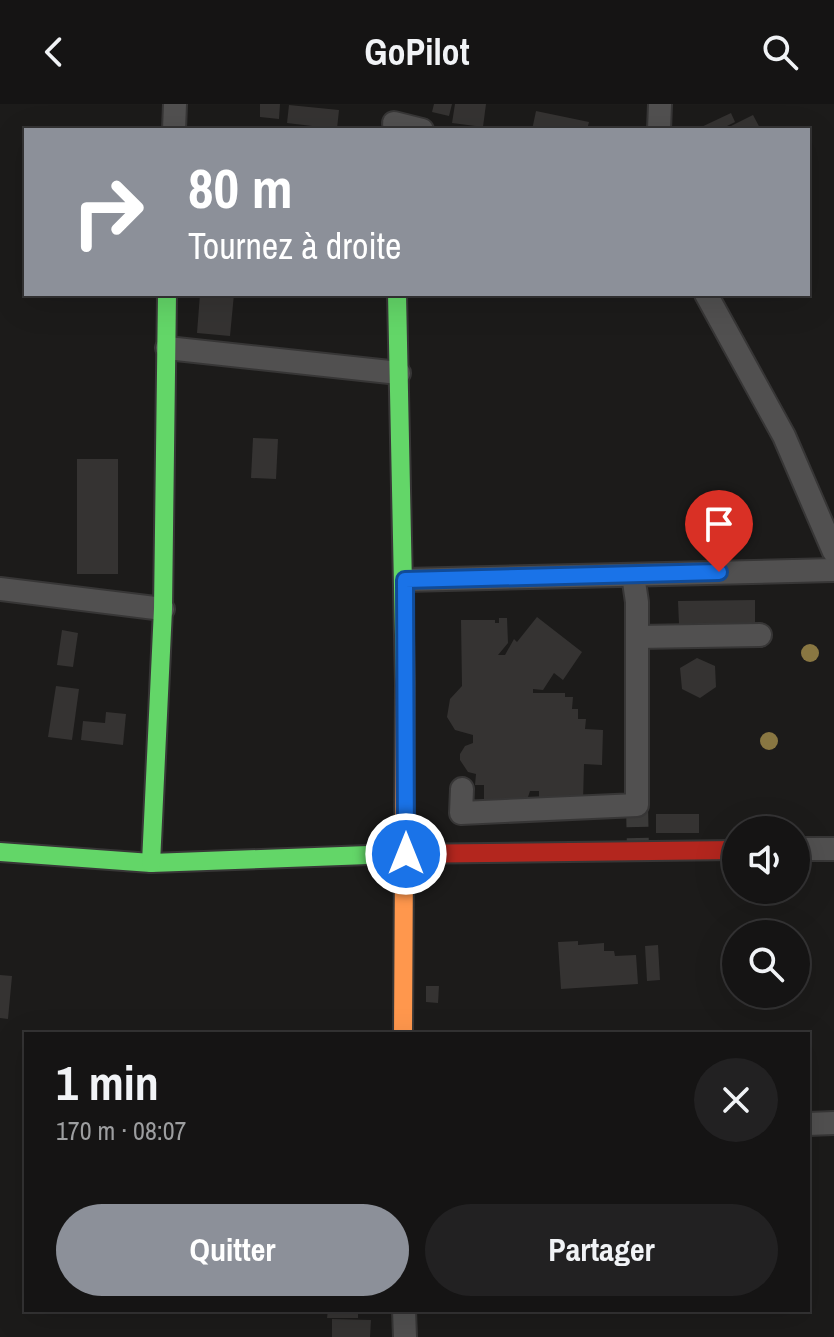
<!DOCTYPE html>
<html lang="fr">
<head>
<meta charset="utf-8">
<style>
  body { margin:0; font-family:"Archivo Narrow",sans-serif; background:#222122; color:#f1f3f6; height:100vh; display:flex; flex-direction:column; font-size:30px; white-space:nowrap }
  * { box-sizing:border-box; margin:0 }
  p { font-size:26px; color:#9d9ea0 }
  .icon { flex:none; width:44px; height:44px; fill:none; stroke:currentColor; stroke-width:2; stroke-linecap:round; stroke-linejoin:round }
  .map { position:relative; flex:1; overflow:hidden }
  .details { position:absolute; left:24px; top:928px; width:786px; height:280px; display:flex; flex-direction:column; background:#151414; border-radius:0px; box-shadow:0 8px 32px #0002,0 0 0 2px #343334 }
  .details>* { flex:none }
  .guide { position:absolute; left:24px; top:24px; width:786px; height:168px; border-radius:0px; box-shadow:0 8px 32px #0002,0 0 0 2px #343334; background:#8c9099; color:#fff; overflow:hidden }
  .tools { position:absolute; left:722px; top:712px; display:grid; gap:16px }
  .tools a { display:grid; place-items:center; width:88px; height:88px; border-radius:50%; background:#151414; box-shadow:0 8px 32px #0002,0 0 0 2px #343334; font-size:40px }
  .pin { position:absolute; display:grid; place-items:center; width:68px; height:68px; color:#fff; margin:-82px -34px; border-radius:50% 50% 50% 0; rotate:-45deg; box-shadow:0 0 8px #0007 }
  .pin .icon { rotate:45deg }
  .me { position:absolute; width:88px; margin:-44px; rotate:0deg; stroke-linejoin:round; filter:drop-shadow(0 0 6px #0008) }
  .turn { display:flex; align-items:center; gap:28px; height:168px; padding:0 32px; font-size:36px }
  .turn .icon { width:104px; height:104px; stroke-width:2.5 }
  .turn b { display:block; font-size:56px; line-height:68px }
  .round { display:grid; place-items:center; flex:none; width:84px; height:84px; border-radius:42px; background:#222122 }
  .summary { display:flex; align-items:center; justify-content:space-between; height:136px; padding:0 32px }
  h1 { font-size:48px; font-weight:800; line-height:60px }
  .cta { display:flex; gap:16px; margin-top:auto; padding:16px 32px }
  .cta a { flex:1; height:92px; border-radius:48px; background:#8c9099; color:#fff; font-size:32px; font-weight:800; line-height:92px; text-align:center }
  .cta a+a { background:#222122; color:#f1f3f6 }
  header { display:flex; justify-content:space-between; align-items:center; height:104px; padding:0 32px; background:#151414; font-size:36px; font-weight:800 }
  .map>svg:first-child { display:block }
  .building { fill:#353332 }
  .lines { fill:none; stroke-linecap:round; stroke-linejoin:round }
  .street-tunnel { stroke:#3b3a39; stroke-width:22; stroke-dasharray:22 11; stroke-linecap:butt }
  .street-casing { stroke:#373636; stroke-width:26 }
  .fast-casing { stroke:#373636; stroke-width:22 }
  .slow-casing { stroke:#373636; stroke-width:22 }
  .jam-casing { stroke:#373636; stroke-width:22 }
  .street { stroke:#515050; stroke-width:22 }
  .fast { stroke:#63d668; stroke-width:18 }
  .slow { stroke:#ff974d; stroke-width:18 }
  .jam { stroke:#b3261e; stroke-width:18 }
  .tree { fill:#897742 }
  .route-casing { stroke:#114b97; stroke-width:20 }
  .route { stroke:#1a73e8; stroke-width:14 }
</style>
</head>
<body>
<header><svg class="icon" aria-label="back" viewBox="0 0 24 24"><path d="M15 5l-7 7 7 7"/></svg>GoPilot<svg class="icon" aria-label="search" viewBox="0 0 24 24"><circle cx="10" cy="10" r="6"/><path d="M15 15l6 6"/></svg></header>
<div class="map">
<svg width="834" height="1233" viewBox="0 0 834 1233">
  <rect width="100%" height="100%" fill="#1c1b1a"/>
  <!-- building -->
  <g class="building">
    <polygon points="260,0 280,0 279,15 260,13"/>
    <polygon points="434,0 452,0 449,12 432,8"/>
    <polygon points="455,0 486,0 483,23 452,19"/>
    <polygon points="289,1 339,6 337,25 287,19"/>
    <polygon points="536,7 589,18 587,26 532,26"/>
    <polygon points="731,9 735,18 719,26 695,26"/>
    <polygon points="753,11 761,26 723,26"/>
    <polygon points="200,190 234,190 230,232 197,229"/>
    <polygon points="253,334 278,335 276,375 251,374"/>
    <rect x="77" y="355" width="41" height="115"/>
    <polygon points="755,496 755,519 679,520 678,497"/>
    <polygon points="537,513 582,548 563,576 554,569 543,586 533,585 533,589 565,589 565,593 573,593 572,605 578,605 578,615 586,615 585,625 603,626 602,661 584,660 583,698 539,697 539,687 530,687 527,696 484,700 484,681 475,681 476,670 468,668 460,656 460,650 465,642 473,639 473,631 455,626 447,613 450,595 462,582 461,516 495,516 495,519 499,519 499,514 507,514 508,539 498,551 505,551 514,535 517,538"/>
    <polygon points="62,526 78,529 73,563 57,561"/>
    <polygon points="697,554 715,562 716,583 700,594 682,585 680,564"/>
    <polygon points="56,582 79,585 72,636 48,633"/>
    <polygon points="106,608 126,610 123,641 81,636 83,617 105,619"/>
    <rect x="656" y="710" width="43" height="19"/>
    <polygon points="578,837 578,841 604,839 604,847 614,847 615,852 636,851 638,880 561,885 558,838"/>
    <polygon points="658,841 660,876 647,877 645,842"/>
    <polygon points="0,871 12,872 8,915 0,914"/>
    <polygon points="426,882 439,882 438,899 426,898"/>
    <polygon points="328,1206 358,1206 358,1214 327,1214"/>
    <polygon points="332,1215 371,1216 370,1233 332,1233"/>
  </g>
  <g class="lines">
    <!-- street-tunnel -->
    <polyline class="street-tunnel" points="637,701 638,747"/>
    <!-- street casing -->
    <g class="street-casing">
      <g id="street">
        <polyline points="394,19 422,26"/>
        <polyline points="174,26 175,0"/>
        <polyline points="659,26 660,0"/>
        <polyline points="706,190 784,332 834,448"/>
        <polyline points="167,244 399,269"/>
        <polyline points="405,476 834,466"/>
        <polyline points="0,485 163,505"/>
        <polyline points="637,533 760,531"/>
        <polyline points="462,685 461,709 637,701 637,498 633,471"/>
        <polyline points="796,745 834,745"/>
        <polyline points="808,1020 834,1019"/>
        <polyline points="404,1206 405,1233"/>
      </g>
    </g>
    <!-- fast casing -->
    <g class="fast-casing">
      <g id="fast">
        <polyline points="397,190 405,580"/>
        <polyline points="0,748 151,759 395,750"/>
        <polyline points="151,759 163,505 167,190"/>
      </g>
    </g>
    <!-- slow casing -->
    <g class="slow-casing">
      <polyline id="slow" points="403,930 405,580"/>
    </g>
    <!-- jam casing -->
    <g class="jam-casing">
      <polyline id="jam" points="395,750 736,746"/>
    </g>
    <!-- street -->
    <use href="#street" class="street"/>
    <!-- fast -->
    <use href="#fast" class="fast"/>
    <!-- slow -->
    <use href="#slow" class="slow"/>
    <!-- jam -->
    <use href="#jam" class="jam"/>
  </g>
  <!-- trees -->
  <g class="tree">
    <circle cx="810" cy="549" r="9"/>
    <circle cx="769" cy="637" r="9"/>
  </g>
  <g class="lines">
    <!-- route casing -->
    <g class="route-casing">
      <polyline id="route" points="406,750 405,476 719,468"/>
    </g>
    <!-- route -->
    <use href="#route" class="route"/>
  </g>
</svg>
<div class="tools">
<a><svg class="icon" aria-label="sound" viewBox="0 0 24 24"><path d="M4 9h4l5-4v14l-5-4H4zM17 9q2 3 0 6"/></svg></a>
<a><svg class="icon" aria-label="search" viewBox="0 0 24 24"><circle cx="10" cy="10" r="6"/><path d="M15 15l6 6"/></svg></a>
</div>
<div class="pin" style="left:719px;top:468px;background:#d93025"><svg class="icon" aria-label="arrive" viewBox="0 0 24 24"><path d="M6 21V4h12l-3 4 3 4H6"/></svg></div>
<svg class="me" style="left:406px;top:750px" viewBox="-20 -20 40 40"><circle r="17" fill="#1a73e8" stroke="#fff" stroke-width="3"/><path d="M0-11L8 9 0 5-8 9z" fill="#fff"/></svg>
<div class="guide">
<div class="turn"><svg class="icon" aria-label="right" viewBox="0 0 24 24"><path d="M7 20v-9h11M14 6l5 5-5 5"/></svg><div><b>80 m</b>Tournez à droite</div></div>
</div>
<section class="details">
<div class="summary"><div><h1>1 min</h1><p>170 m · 08:07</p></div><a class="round"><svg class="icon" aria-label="close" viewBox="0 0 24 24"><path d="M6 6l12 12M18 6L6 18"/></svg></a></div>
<div class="cta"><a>Quitter</a><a>Partager</a></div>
</section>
</div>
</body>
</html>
